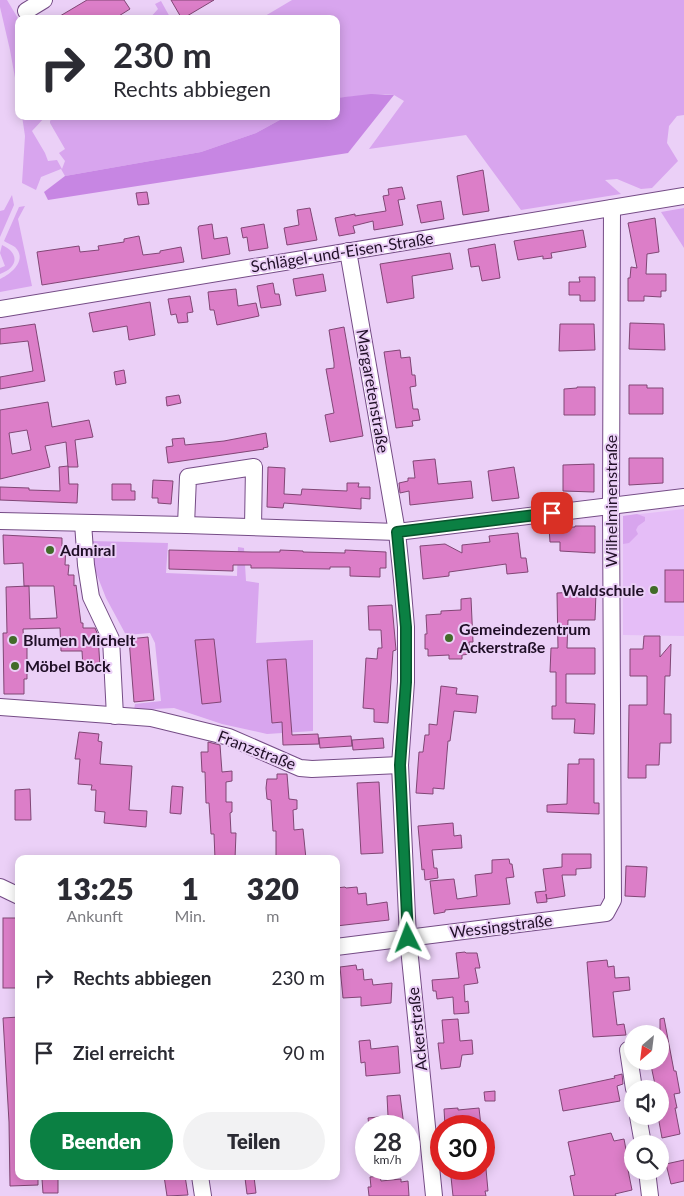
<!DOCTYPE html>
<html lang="de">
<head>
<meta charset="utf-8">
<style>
  body { margin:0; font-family:Lato,sans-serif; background:#f2f2f3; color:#2b2b33; height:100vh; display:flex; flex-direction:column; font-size:19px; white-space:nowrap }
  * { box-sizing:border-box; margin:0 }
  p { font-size:16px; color:#7c7c81 }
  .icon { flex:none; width:28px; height:28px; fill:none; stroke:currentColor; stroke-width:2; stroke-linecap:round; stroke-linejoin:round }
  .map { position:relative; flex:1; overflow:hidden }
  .panel { position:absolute; left:15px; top:855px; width:325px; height:325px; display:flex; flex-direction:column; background:#fff; border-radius:10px; box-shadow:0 2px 12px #0003 }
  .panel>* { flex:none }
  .top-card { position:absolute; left:15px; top:15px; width:325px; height:105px; border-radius:10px; box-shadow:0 2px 12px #0003; background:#fff; color:#2b2b33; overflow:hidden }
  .needle { width:32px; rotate:208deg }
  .buttons { position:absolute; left:624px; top:1025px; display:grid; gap:10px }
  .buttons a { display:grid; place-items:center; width:45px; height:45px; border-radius:50%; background:#fff; box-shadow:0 2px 12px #0003; font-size:25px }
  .speed { position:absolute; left:355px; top:1115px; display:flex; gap:10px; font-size:25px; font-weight:700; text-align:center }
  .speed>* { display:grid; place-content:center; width:65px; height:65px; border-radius:50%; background:#fff; box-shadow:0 2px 12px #0003; line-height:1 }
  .speed small { font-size:12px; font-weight:400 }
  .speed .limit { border:8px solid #d22; background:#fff; color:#111 }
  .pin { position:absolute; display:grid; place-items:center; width:42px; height:42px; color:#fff; margin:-21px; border-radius:10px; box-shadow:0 2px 8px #0006 }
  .me { position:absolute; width:55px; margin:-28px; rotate:357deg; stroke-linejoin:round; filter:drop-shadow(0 0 4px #0008) }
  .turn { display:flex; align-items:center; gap:18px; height:105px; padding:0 15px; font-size:22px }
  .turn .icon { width:65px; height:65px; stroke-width:2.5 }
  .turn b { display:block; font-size:35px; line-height:42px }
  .eta { display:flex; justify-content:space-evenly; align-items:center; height:85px; text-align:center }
  .eta b { font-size:30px; font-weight:800; line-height:35px }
  .action { display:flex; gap:10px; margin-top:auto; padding:10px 15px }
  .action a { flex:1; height:58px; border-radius:30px; background:#0b8043; color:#fff; font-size:20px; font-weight:800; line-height:58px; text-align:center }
  .action a+a { background:#f2f2f3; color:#2b2b33 }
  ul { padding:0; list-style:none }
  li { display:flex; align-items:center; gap:15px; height:75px; padding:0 15px }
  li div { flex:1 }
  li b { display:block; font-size:19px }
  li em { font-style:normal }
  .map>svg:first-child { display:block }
  .built { fill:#e5bdf7 }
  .green { fill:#d8a5ee }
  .forest { fill:#c786e3 }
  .building { fill:#dc7ec8; stroke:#814675; fill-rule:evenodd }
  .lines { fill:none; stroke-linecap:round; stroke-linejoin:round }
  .minor-casing { stroke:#754c86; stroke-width:18 }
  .minor { stroke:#fff; stroke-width:16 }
  .route-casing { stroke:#07532c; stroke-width:12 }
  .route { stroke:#0b8043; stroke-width:9 }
  .poi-dot { fill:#416b28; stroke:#ebd0f7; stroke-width:2 }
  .labels { text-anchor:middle; stroke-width:4; stroke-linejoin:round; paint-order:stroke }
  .street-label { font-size:16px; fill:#200f27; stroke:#ebd0f7 }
  .poi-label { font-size:16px; font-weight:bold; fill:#200f27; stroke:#ebd0f7; text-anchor:start }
</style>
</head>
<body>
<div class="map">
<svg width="684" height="1196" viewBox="0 0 684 1196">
  <rect width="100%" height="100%" fill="#ebd0f7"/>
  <!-- built -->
  <polygon class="built" points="684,509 684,636 623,635 623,516"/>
  <!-- green -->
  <g class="green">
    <polygon points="0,0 7,0 19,20 19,100 10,50 0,7"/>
    <polygon points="292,0 684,0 684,115 677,116 669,126 667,143 678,161 652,188 641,189 617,179 605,180 621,194 521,210 466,135 369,149 404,101 394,95 385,94 336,98 336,19 260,19"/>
    <polygon points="161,1 171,19 149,19 158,9 155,4"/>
    <polygon points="22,116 46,116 32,131 45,153 48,161 57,160 62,169 65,161 59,153 65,149 50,123 50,121 54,116 287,116 256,133 201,152 65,176 61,169 41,177 36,190 22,183 25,136"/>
    <polygon points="12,195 14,205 0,237 0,211 4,210"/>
    <path d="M25,206L18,219L32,286L0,292V279C11,274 28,260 15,247C12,245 7,243 4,241L19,207Z"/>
    <polygon points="684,208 684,248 661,212"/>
    <path d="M2,245C20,253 18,268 0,274V268L5,266L0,253Z"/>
    <polygon points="637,514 645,517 645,521 638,526 636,530 638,534 629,543 623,544 623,516"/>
    <polygon points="92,541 168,543 166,573 237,576 238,547 244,548 246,581 259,583 256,643 313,640 313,731 267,734 222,724 174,708 134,710 135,704 161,701 155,643 150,633 126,635 106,598 93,565"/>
  </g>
  <!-- forest -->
  <polygon class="forest" points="371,94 394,95 348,153 48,200 44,192 65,176 201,152 256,133 287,116 336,116 336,98"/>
  <!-- building -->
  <g class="building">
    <polygon points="87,0 124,0 130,9 114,19 55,19"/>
    <polygon points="171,0 214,0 182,19"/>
    <polygon points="483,170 489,211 463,215 457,176"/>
    <polygon points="402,187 405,199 398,200 403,225 374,230 373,221 353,226 355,233 339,236 335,218 355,214 355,216 386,211 383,196 389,195 388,189"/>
    <polygon points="147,192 149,204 138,205 136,193"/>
    <polygon points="441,201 444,219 421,223 417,205"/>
    <polygon points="310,208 317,240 287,245 284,228 299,225 297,210"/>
    <polygon points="655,218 659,252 647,254 646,274 666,274 666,291 661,291 661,297 644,296 644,301 628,301 628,278 630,278 631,267 637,268 628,223"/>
    <polygon points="212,224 214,239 227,237 230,254 202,259 198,228 199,226"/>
    <polygon points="264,224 268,248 249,251 247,237 243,238 241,228"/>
    <polygon points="583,230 586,247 551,253 552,258 543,259 543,256 518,260 514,241"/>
    <polygon points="139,236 143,255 160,253 160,251 181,247 184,262 42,285 37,252 79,246 80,252 99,250 98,246 124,242 124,239"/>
    <polygon points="495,244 500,278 482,281 479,266 471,267 468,249"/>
    <polygon points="450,253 453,269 412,276 414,298 387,303 380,264"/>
    <polygon points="323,274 326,291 296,296 293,279"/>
    <polygon points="579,277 595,277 595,301 580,301 580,295 569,295 569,282 580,282"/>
    <polygon points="273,283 275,294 279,294 281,305 261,308 257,286"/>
    <polygon points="236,289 238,306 256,303 259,316 217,325 214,310 210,310 208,292"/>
    <polygon points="190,296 193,312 187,313 188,322 178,323 176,314 171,315 168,299"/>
    <polygon points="150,302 155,335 129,340 127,326 93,332 89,313"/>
    <polygon points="630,323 664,324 665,350 629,349"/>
    <polygon points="35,324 45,381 0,389 0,377 33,371 28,341 0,344 0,329"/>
    <polygon points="560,324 594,324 595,350 559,351"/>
    <polygon points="344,327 363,436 330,442 325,415 334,413 326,369 334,368 334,363 329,330"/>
    <polygon points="400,350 401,358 410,357 412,375 415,375 416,386 410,387 413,409 418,409 420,420 412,421 413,426 396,428 384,352"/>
    <polygon points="124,370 126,383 116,385 114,372"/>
    <polygon points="629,385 647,385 647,388 663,388 663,414 629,414"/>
    <polygon points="577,387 595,387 595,415 564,415 564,389 577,388"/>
    <polygon points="179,395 181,403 167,406 166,397"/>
    <path d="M48,402L52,427L89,420L93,437L75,440L78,467H68L66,442L45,446L50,467L0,479V410ZM27,430L31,450L12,454L9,433Z"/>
    <polygon points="266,433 268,447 263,448 264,449 168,463 166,447 173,446 172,439 184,438 185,445 224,441"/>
    <polygon points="629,458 663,458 663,483 629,485"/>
    <polygon points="435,459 438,484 471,481 473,498 410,505 409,491 400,493 399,483 408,481 408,478 415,478 413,461"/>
    <polygon points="594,464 594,492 563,491 563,465"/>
    <polygon points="68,466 69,484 78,484 77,503 0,500 0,487 29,488 29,490 60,491 59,467"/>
    <polygon points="268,467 285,468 284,494 301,495 302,489 347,491 347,483 359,483 358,487 370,487 370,499 361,498 361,509 284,503 283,508 267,507"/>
    <polygon points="514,467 519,498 492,501 488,471"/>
    <polygon points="153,480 173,481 171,504 158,503 158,498 152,498"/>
    <polygon points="112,484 131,484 131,491 135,491 135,500 112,500"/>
    <polygon points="575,526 595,526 595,553 560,551 560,542 550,542 549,528 575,527"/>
    <polygon points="518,533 521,558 526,558 528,572 507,574 506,564 449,572 449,576 423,579 420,546 445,544 462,553 462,545 490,542 489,536"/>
    <polygon points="3,535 62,538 62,546 66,546 65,565 69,565 68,575 74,575 74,586 76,585 81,623 83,623 83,628 95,628 98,635 100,667 83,668 82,651 61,651 60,628 23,629 24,647 27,647 27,679 24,679 24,694 4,694 3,633 7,633 6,587 29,586 30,619 57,618 54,586 24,586 23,563 4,564"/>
    <polygon points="169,550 252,552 280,552 280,550 303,551 303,552 345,553 345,550 386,552 386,568 380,568 380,577 350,576 350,567 330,567 330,569 270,568 251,568 251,565 233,565 233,571 169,569"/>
    <rect x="665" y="570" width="19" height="32"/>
    <polygon points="577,592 596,592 595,620 568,620 567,648 595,648 595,674 566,674 566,703 595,704 594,734 574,733 575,719 552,719 552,706 556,706 556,672 550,672 551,648 558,648 557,593"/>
    <polygon points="471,598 473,642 469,642 470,654 462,655 462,659 449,659 449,655 428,656 428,649 425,649 425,634 427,634 426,615 441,614 441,611 461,610 461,599"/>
    <polygon points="392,605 396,650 393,651 388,723 374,722 374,709 363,708 366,658 377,659 378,648 382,648 381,630 369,630 368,606"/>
    <polygon points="644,636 660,636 660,657 671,644 670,676 665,676 664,714 671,714 671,743 660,743 659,765 646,765 646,778 628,778 629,705 647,705 647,676 630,676 630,649 643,649"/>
    <polygon points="148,637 154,700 134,702 129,639"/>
    <polygon points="214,639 221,702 202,704 195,640"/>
    <polygon points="286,659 292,735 318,734 319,744 283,745 282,722 272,723 267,660"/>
    <polygon points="441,686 457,688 456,694 478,696 476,713 454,711 450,741 448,741 444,789 433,788 433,794 416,793 419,752 423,752 425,735 429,735 429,724 437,725"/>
    <polygon points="79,732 99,734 98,741 102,742 100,764 132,766 129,810 147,811 146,827 104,823 105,812 95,811 96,790 91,790 92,785 78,784 80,759 75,759"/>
    <polygon points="351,736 352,746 320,748 319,738"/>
    <polygon points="383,738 384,748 353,750 352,740"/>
    <polygon points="208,742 220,745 222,772 232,771 232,781 226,782 226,802 232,802 232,812 230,813 231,833 236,833 235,859 215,859 214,834 211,834 209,803 206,803 205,772 202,772 201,752 208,752"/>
    <polygon points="579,759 594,759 594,803 599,803 599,814 547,812 547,805 567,804 568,764 579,764"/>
    <polygon points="277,774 287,774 289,799 297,800 297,809 293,810 294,830 303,829 306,859 276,859 276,831 273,831 271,800 267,799 266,788 267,779 277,779"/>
    <polygon points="379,782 383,853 361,854 357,783"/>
    <polygon points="172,786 183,787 181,814 170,813"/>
    <polygon points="30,789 31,820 15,820 15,790"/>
    <polygon points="453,823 454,836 461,835 462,848 432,850 434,868 437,868 438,878 425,880 424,869 422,870 418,826"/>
    <polygon points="562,854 591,854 591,868 576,869 576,875 562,875 565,896 547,899 546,894 547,902 537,903 535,892 546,891 543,869 562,867"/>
    <polygon points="509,859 510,864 512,864 514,877 506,878 510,904 466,908 445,910 445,912 434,914 430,881 454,879 457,899 477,896 475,875 492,873 492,860"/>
    <polygon points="626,866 647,867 645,897 625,896"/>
    <polygon points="345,887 346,888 357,887 358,894 366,893 367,905 387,902 389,920 336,926 336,888"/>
    <rect x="3" y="918" width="16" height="70"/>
    <polygon points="465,952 466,953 477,953 480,968 475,968 478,983 464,985 465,1002 468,1001 469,1013 454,1014 453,997 437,999 436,991 433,991 432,980 459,978 456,953"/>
    <polygon points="607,960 608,967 614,966 615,978 629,977 630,990 613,992 617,1025 624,1024 626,1035 593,1037 587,962"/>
    <polygon points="356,965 357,970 363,969 364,980 372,979 373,985 392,983 391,1003 361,1006 361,997 343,998 340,967"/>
    <polygon points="19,1017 19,1176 38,1176 38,1185 10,1186 9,1122 3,1018"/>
    <polygon points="664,1018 674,1071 676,1071 680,1093 674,1094 677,1108 675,1108 680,1134 662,1138 658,1116 660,1116 660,1089 656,1089 650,1061 660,1061 660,1019"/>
    <polygon points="458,1019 460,1041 472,1040 473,1054 462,1055 460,1067 441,1069 438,1043 444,1043 442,1020"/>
    <polygon points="370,1040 371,1049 398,1046 400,1073 366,1076 365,1062 361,1063 359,1041"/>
    <polygon points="622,1074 623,1084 617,1086 620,1101 563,1111 559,1090 615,1078 614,1076"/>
    <polygon points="495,1091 495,1101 485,1101 484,1092"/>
    <polygon points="400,1095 404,1126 369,1126 368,1118 388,1116 387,1096"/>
    <polygon points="458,1108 458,1110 479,1108 481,1126 445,1126 444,1109"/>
    <polygon points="611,1133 614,1141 624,1139 627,1155 625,1155 632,1190 615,1194 616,1196 574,1196 570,1176 575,1175 568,1142"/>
    <polygon points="684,1160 684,1181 671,1184 666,1164"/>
    <polygon points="476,1169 486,1169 488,1191 485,1191 486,1196 453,1196 451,1177 476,1175"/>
    <polygon points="164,1176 185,1176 188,1195 167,1196"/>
    <polygon points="380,1176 381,1181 401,1179 401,1182 408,1181 409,1196 369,1196 368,1187 371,1187 370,1177"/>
    <polygon points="254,1177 256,1193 247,1194 245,1178"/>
    <polygon points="42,1179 58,1179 58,1193 43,1193"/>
  </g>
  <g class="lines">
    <!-- minor casing -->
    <g class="minor-casing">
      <g id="minor">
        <polyline points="26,11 44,0"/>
        <polyline points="348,251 397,532 402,580 406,627 406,682 400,765 408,938 434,1196"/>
        <polyline points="0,309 684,196"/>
        <polyline points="0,521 186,525 397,532 684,497"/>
        <polyline points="83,523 86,565 91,597 111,639 115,716"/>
        <polyline points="186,525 188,477 254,467 253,527"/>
        <polyline points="0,707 151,718 229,737 300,768 312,769 400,765"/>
        <polyline points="0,887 19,896"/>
        <polyline points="336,947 606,913 613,900 611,506 612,208"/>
        <polyline points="628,1050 634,1089"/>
        <polyline points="638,1116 643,1144"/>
        <polyline points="647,1171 650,1196"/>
        <polyline points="200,1176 203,1196"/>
      </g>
    </g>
    <!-- minor -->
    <use href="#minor" class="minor"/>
  </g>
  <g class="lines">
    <!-- route casing -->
    <g class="route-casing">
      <polyline id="route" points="408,938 400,765 406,682 406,627 397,532 552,513"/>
    </g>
    <!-- route -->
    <use href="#route" class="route"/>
  </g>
  <!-- markers -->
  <g class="poi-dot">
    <circle cx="50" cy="550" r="5"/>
    <circle cx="654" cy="590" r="5"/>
    <circle cx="449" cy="638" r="5"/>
    <circle cx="13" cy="640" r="5"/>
    <circle cx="15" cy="666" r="5"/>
  </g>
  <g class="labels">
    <!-- street labels -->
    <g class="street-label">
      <text transform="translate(342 252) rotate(-9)" y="6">Schlägel-und-Eisen-Straße</text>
      <text transform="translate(373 391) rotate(80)" y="6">Margaretenstraße</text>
      <text transform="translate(611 501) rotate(-90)" y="6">Wilhelminenstraße</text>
      <text transform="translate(257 750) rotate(21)" y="6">Franzstraße</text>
      <text transform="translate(501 926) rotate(-7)" y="6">Wessingstraße</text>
      <text transform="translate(417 1029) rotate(-96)" y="6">Ackerstraße</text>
    </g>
    <!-- poi labels -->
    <g class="poi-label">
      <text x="60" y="556">Admiral</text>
      <text x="644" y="596" text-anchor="end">Waldschule</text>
      <text x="459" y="635">Gemeindezentrum<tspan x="459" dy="18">Ackerstraße</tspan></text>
      <text x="23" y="646">Blumen Michelt</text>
      <text x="25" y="672">Möbel Böck</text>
    </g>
  </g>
</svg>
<div class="buttons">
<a><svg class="needle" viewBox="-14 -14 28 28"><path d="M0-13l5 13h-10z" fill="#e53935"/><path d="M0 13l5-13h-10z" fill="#7c7c81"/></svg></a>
<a><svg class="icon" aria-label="sound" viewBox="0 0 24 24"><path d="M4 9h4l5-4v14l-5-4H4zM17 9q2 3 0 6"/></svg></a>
<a><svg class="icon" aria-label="search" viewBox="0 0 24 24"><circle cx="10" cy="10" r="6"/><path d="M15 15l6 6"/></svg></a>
</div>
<div class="speed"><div>28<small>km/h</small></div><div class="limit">30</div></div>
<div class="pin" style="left:552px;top:513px;background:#d93025"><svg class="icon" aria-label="arrive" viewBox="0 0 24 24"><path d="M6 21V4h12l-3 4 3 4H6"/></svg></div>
<svg class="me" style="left:408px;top:938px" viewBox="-20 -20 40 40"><path d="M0-17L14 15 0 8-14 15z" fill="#0b8043" stroke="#fff" stroke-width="4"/></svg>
<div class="top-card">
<div class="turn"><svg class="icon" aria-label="right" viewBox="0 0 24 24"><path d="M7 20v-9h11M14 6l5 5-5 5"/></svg><div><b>230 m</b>Rechts abbiegen</div></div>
</div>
<section class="panel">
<div class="eta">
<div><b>13:25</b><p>Ankunft</p></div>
<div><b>1</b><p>Min.</p></div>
<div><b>320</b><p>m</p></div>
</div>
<ul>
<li><svg class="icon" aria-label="right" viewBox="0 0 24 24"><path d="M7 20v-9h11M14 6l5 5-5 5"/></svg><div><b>Rechts abbiegen</b></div><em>230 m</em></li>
<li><svg class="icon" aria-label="arrive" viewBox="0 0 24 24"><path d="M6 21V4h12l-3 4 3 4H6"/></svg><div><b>Ziel erreicht</b></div><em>90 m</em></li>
</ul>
<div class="action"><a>Beenden</a><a>Teilen</a></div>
</section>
</div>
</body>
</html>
